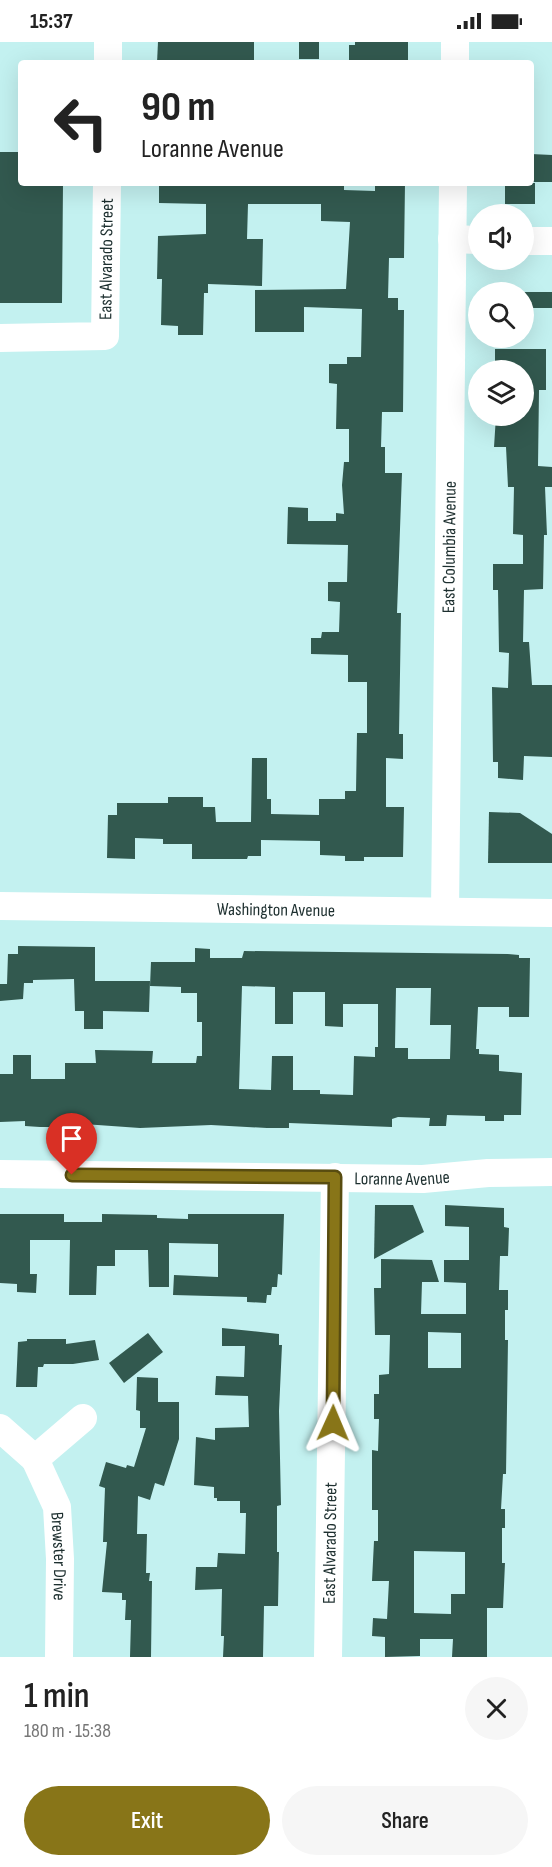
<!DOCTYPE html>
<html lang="en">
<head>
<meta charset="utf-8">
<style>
  body { margin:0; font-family:"Sofia Sans Condensed",sans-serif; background:#f6f6f6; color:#222; height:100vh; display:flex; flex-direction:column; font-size:22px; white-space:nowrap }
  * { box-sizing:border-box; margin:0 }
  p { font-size:20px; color:#767676 }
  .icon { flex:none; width:33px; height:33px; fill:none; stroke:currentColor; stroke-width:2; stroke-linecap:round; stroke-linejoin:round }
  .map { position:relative; height:1615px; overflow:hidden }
  .details { display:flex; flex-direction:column; background:#fff; flex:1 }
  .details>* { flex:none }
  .guide { position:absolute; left:18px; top:18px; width:516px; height:126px; border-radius:6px; box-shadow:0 6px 24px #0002; background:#fff; color:#222; overflow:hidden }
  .tools { position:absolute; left:468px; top:162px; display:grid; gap:12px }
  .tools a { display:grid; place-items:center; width:66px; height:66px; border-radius:50%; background:#fff; box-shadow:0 6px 24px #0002; font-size:30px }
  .pin { position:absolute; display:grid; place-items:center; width:51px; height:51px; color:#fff; margin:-62px -26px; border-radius:50% 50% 50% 0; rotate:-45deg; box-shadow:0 0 6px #0007 }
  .pin .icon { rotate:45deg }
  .me { position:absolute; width:66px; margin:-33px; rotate:1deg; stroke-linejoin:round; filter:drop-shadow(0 0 4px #0008) }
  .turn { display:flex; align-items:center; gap:21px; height:126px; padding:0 24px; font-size:27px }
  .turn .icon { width:78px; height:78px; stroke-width:2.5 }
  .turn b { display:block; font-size:42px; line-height:51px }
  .round { display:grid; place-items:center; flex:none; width:63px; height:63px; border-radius:32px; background:#f6f6f6 }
  .overview { display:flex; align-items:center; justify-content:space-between; height:102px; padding:0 24px }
  h1 { font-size:36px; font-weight:600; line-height:45px }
  .button { display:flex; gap:12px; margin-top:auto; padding:12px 24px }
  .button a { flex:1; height:69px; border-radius:36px; background:#887518; color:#fff; font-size:24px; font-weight:600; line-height:69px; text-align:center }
  .button a+a { background:#f6f6f6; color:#222 }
  .status { display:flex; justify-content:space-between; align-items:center; height:42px; padding:0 30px; background:#fff; direction:ltr }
  .status svg { height:16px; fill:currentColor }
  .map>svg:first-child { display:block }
  .building { fill:#32594f; fill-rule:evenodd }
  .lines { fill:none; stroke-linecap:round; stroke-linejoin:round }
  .minor { stroke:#fff; stroke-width:28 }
  .route-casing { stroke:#584c10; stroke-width:15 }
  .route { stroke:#887518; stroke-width:10 }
  .labels { text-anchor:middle; stroke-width:6; stroke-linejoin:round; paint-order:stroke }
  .street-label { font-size:18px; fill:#1d2f2f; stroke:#fff }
</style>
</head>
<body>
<div class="status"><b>15:37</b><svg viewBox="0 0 49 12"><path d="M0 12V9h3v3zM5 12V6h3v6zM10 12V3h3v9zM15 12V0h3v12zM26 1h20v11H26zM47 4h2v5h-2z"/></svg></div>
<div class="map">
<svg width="552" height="1615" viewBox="0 0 552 1615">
  <rect width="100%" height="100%" fill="#c3f1f0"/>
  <!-- building -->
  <g class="building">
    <polygon points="158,0 254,0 254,21 157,21"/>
    <rect x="299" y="0" width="20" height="17"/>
    <polygon points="355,0 408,0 408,18 349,21 349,3 355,3"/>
    <polygon points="0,110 21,110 21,141 63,141 62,261 0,261"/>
    <polygon points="531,112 552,113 552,140 531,140"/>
    <polygon points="159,141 344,141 344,148 375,149 375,141 405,141 404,216 389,216 388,256 398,256 398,268 404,268 403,370 382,370 381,405 385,405 385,431 402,431 397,571 401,571 399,692 403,692 403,717 386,716 386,765 404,765 403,815 364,815 364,819 345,819 345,814 320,813 320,799 261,798 261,814 248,814 247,817 192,817 192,802 163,802 163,797 135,796 135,817 107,816 108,773 117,773 117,761 168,761 168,755 203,755 203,765 215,765 216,780 251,780 252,716 267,716 267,757 271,757 271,772 319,773 319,757 345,757 345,749 356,749 357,691 367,691 367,640 348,640 348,613 311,612 311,596 321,596 322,590 339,590 340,560 328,559 328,540 347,540 348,503 287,502 288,465 308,466 308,479 336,479 336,471 344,472 342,443 344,420 349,420 349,387 336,387 337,342 329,341 329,322 347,322 347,315 361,315 362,267 304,265 304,290 255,290 255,248 346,247 350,180 321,179 321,162 248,162 247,197 263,197 262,244 208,242 208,251 204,251 203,293 178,293 178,284 161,283 162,237 157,237 158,194 206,192 206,162 159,161"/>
    <rect x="505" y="141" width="30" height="21"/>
    <rect x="524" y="250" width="28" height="16"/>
    <polygon points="495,307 546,307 546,348 539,348 538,424 552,425 552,445 545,445 547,493 544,493 543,547 524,548 523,600 529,600 532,643 552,643 552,715 524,714 523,738 498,736 498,720 493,720 492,645 508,646 509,611 499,610 498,548 493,548 493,522 523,522 523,493 513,492 514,445 508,445 506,405 494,405 496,374 524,374 524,328 495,328"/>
    <polygon points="489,770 520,771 552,792 552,821 488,821"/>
    <polygon points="18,904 95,905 95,939 150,939 149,970 103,969 103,987 84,987 84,969 75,969 74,937 33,938 33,941 24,941 23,957 0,959 0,942 7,942 8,912 18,912"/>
    <path d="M195,906L210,907V916H242L244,909L508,912L519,913V916H530L529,975H509V965H478L476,1007H479V1012L499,1013V1029L522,1031L521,1073H504V1079H485V1074L447,1073L446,1084H429L430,1076L398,1075L392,1077V1085L289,1081V1086H267L211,1083L140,1086L55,1080V1085H40L25,1084V1079L0,1080V1032H13V1013H31V1037H65V1021H96L95,1008L153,1009L152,1021H196L197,1014H202V980H197V951H181V945L150,944L151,920H195ZM242,944L275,945V982H293V950H325V984L343,985V962H378V1005H375V1015L354,1014L353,1053L320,1052V1048H293V1014H272L271,1048L239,1047ZM396,946H431L430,983H451L450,1017H408V1006H395Z"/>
    <polygon points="375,1163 413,1163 424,1190 374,1217"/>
    <path d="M445,1163L504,1166V1185L509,1186L508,1214H500L499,1248H508V1268H505V1298H508L506,1432H503L501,1467H505V1486H502V1521H505L503,1566H487V1615H452L453,1597H420V1614L385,1615V1595L372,1594L373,1576L387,1577L389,1539H372L374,1499H378V1468H372V1408L378,1409L379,1377H374V1352H379V1333L389,1332L390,1293H375L374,1246H381V1217L432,1218L439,1240H422L421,1272H466V1241L444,1240V1218H469V1185L445,1184ZM428,1290L461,1291V1326H428ZM414,1509L465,1510V1552H451V1572L414,1571Z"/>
    <polygon points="0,1172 64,1172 64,1180 102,1180 102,1172 157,1173 157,1176 188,1177 188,1172 284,1172 282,1233 278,1232 277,1245 272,1245 271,1253 267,1253 266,1261 247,1260 247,1255 173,1253 174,1233 218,1235 218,1202 169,1201 169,1245 149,1245 148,1208 115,1208 115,1224 97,1224 96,1253 69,1253 70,1198 30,1198 30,1232 37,1232 36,1251 17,1250 17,1242 0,1241"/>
    <polygon points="222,1286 279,1292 279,1303 282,1303 279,1369 281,1463 277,1464 277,1510 279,1510 278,1564 264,1564 263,1615 223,1615 224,1594 221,1594 222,1547 195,1548 196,1525 217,1525 218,1511 245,1512 246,1471 240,1471 240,1459 217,1459 217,1456 214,1456 214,1445 194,1443 196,1395 215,1398 215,1386 249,1385 248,1354 215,1353 216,1334 244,1335 245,1304 222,1304"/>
    <polygon points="148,1291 163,1310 124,1341 109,1321"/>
    <polygon points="27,1297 66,1297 66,1302 95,1298 99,1318 73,1322 44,1322 43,1325 38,1325 37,1345 16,1345 18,1300 27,1299"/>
    <polygon points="137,1335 158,1336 158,1360 179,1360 179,1397 164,1444 155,1441 150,1458 138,1454 137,1492 147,1492 146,1531 150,1531 149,1539 152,1539 151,1615 130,1615 131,1578 125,1578 126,1558 122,1558 122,1551 102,1550 107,1500 103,1500 105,1446 99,1444 106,1420 126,1426 127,1423 134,1425 146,1386 140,1386 140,1369 136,1368"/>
  </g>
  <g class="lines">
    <!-- minor -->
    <g class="minor">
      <polyline points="108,21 108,0"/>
      <polyline points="455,21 455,0"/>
      <polyline points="452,197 478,198"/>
      <polyline points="524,199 552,199"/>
      <path id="s1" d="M0,296L105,294L107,141"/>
      <path id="s2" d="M0,864L552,871"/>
      <path id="s3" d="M445,869L453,141"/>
      <path id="s4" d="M0,1132L423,1137L488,1131L552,1130"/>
      <polyline points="0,1386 35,1417 83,1376"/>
      <path id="s5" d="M35,1417L57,1465L60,1517L59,1615"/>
      <path id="s6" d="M328,1615L335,1135"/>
    </g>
  </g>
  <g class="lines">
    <!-- route casing -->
    <g class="route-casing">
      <polyline id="route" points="72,1133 335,1135 333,1381"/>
    </g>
    <!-- route -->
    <use href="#route" class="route"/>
  </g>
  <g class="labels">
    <!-- street labels -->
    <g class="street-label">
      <text dy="6" stroke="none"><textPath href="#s1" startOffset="182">East Alvarado Street</textPath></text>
      <text dy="6" stroke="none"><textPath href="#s3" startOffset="364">East Columbia Avenue</textPath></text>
      <text dy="6" stroke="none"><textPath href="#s2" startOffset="276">Washington Avenue</textPath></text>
      <text dy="6" stroke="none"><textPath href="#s4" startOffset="402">Loranne Avenue</textPath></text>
      <text dy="6" stroke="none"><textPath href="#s6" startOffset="114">East Alvarado Street</textPath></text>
      <text dy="6" stroke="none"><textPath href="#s5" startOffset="102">Brewster Drive</textPath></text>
    </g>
  </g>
</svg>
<div class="tools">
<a><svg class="icon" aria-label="sound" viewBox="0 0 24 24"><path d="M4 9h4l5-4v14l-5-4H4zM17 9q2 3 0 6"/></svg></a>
<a><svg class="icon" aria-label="search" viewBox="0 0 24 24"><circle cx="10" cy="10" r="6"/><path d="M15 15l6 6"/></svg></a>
<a><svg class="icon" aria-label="layers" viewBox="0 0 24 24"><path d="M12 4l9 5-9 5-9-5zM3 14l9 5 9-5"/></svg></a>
</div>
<div class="pin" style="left:72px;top:1133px;background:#d93025"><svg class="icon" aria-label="arrive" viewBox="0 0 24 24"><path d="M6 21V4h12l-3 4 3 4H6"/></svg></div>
<svg class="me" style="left:333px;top:1381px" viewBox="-20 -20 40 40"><path d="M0-17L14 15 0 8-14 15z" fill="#887518" stroke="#fff" stroke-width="4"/></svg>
<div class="guide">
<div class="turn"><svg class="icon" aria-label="left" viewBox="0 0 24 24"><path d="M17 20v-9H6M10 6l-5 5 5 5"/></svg><div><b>90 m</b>Loranne Avenue</div></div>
</div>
</div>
<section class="details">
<div class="overview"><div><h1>1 min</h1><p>180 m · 15:38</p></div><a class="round"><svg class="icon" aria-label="close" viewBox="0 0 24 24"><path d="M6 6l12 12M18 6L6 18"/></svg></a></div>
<div class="button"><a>Exit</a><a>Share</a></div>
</section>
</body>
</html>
